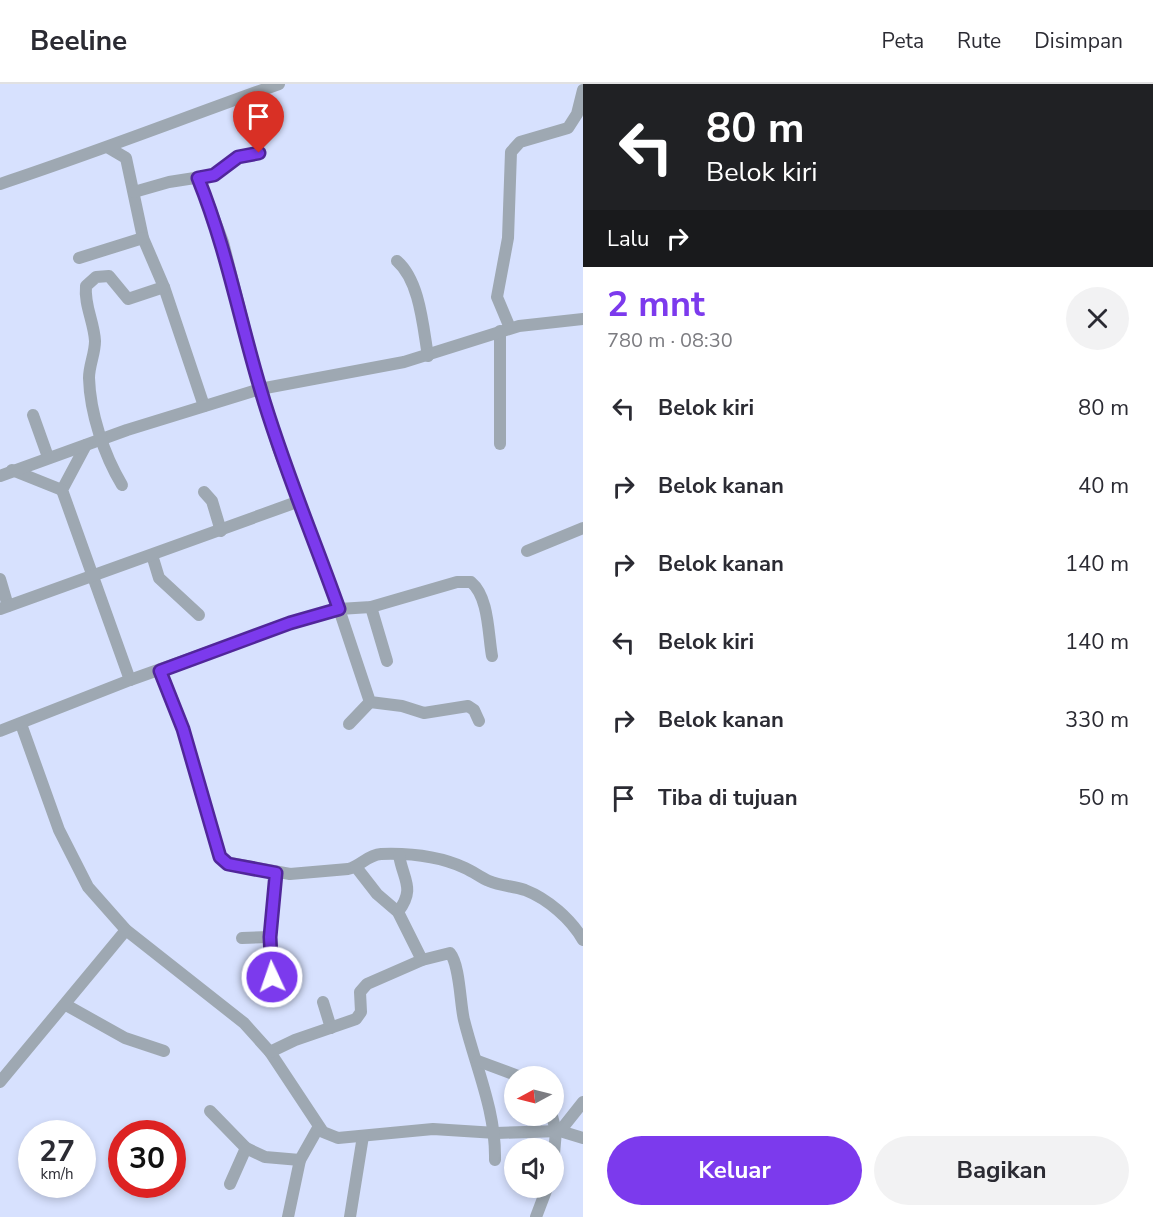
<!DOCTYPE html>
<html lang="id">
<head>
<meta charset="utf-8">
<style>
  body { margin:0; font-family:"Nunito Sans",sans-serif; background:#f2f2f3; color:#2b2b33; height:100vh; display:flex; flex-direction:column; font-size:22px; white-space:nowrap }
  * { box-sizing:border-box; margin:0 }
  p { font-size:20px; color:#7c7c81 }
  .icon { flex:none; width:33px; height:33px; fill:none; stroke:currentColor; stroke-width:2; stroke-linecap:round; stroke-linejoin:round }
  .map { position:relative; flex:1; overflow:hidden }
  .panel { display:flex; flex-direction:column; background:#fff; width:570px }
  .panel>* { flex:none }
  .guide { background:#202124; color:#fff; overflow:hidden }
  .needle { width:39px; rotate:263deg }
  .tools { position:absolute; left:504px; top:982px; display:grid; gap:12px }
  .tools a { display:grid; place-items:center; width:60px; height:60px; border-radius:50%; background:#fff; box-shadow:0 3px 9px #0003; font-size:30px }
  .speed { position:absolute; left:18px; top:1036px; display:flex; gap:12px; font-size:30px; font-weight:700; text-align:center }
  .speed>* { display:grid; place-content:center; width:78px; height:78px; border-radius:50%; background:#fff; box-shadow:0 3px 9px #0003; line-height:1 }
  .speed small { font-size:15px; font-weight:400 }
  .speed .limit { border:9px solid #d22; background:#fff; color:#111 }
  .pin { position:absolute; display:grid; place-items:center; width:51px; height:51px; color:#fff; margin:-62px -26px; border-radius:50% 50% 50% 0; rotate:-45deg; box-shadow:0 0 6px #0007 }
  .pin .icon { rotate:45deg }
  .me { position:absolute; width:66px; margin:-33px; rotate:357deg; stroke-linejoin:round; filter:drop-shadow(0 0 4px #0008) }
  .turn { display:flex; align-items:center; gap:21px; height:126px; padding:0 24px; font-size:27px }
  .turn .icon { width:78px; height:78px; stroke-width:2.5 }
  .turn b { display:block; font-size:42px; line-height:51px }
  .then { display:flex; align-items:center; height:57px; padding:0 24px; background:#0003; gap:12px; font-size:22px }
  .round { display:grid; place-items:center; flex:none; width:63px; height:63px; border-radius:32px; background:#f2f2f3 }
  .overview { display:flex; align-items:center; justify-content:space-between; height:102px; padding:0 24px }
  h1 { font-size:36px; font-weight:700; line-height:45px; color:#7c3aed }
  .primary-button { display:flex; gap:12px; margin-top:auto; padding:12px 24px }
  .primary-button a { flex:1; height:69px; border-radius:36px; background:#7c3aed; color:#fff; font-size:24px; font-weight:700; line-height:69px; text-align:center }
  .primary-button a+a { background:#f2f2f3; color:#2b2b33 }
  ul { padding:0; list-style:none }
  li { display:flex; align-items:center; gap:18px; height:78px; padding:0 24px }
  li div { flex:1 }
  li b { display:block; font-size:22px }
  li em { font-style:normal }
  header { display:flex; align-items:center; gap:36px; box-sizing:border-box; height:84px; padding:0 30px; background:#fff; border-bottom:2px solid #e1e1e2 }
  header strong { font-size:28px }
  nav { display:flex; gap:33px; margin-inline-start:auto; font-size:21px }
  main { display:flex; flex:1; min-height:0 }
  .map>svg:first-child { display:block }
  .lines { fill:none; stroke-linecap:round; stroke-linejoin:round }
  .minor { stroke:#9ea8b2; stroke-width:12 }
  .route-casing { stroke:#51269a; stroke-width:15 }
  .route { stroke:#7c3aed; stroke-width:10 }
</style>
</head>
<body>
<header>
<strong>Beeline</strong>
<nav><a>Peta</a><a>Rute</a><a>Disimpan</a></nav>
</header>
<main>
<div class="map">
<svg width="583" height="1133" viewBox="0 0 583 1133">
  <rect width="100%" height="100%" fill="#d7e1fe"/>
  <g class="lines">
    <!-- minor -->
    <g class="minor">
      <polyline points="109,64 126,74 143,154 164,203 204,322"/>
      <polyline points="199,94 223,158 260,305 278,364 339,525 370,618 402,622 424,629 468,622 474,626 479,637"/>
      <path d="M0,100C94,69 186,33 279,0"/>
      <polyline points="134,108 169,98 214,91 238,73 259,69"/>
      <polyline points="79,174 143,154"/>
      <path d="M397,177C420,197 423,243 428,272"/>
      <polyline points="510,244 497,213 508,154 511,68 520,58 568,44 577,30 583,6"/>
      <polyline points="33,331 48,373"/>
      <polyline points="500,360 500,247"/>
      <polyline points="86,361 62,406 130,596"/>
      <polyline points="12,386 62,406"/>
      <polyline points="0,392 127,346 260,305 404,278 519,242 583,235"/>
      <path d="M122,401C104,371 90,329 89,294C89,281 95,270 95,257C94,238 84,221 86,202L96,193L109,192L128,215L164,203"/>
      <polyline points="204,408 212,417 221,447"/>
      <polyline points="527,467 583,444"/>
      <polyline points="152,471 159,494 199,531"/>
      <polyline points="0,495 8,522"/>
      <polyline points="371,523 387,577"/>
      <polyline points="0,525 297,418"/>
      <path d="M160,587L183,645L218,768L225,778L290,790L348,785C361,782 367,771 381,770C409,769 439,772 465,784C474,788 481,794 489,797C501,802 513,802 525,806C548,815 571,835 583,856"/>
      <polyline points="21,640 59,746 88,803 126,846 244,939 270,968 323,1048 338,1054 433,1045 496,1049 560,1047 583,1054"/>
      <polyline points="349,640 370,618"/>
      <path d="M0,647L130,596L290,539L339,525L371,523L457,498H471C489,513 488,550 492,572"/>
      <polyline points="356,783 377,810 398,828 422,876"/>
      <path d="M398,828C416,804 403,796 399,771"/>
      <polyline points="242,854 270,853"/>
      <polyline points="272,893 270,853 276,789"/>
      <polyline points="323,918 331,944"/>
      <polyline points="66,921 125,954 164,967"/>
      <path d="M270,968L295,956L356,935L361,928L360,908L367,900L422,876L450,869C460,881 460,920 464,936C476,984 496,1027 495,1076"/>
      <polyline points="478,977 521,993"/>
      <polyline points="0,998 126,846"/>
      <polyline points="210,1027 246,1064"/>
      <polyline points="552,1032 556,1047 554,1070"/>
      <polyline points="560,1047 583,1018"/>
      <polyline points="230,1100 246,1064 265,1073 300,1076"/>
      <polyline points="288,1133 300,1076 318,1044"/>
      <polyline points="350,1133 363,1052"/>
      <polyline points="536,1133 547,1104"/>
    </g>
  </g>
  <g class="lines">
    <!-- route casing -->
    <g class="route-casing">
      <path id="route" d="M259,69L238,73L214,91L198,94C227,166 239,234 261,307C283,382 313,452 339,525L290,539L160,587L183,645L220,773L228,780L276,789L270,853L272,893"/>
    </g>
    <!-- route -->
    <use href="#route" class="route"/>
  </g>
</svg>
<div class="tools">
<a><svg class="needle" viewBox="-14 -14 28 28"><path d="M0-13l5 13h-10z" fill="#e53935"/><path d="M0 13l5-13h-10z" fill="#7c7c81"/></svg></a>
<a><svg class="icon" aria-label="sound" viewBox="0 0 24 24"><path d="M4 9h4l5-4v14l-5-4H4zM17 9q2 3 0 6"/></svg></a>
</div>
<div class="speed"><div>27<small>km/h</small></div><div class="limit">30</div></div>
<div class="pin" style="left:259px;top:69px;background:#d93025"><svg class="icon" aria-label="arrive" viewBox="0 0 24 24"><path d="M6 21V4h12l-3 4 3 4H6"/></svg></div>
<svg class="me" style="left:272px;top:893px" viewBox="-20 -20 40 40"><circle r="17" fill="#7c3aed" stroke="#fff" stroke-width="3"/><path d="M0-11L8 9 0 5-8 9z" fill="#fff"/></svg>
</div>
<section class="panel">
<div class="guide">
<div class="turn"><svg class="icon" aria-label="left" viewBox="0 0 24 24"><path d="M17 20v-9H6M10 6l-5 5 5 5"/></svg><div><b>80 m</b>Belok kiri</div></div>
<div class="then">Lalu<svg class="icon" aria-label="right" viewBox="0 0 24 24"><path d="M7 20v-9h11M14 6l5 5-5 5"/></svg></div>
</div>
<div class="overview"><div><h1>2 mnt</h1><p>780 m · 08:30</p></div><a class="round"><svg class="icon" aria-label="close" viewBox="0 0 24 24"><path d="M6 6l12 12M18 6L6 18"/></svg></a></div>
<ul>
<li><svg class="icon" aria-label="left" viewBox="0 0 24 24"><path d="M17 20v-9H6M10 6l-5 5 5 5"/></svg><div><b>Belok kiri</b></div><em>80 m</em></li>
<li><svg class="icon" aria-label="right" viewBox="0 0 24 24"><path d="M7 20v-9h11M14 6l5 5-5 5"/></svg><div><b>Belok kanan</b></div><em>40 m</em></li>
<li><svg class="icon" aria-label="right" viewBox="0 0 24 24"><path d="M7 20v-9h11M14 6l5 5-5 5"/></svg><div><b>Belok kanan</b></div><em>140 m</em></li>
<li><svg class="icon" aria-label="left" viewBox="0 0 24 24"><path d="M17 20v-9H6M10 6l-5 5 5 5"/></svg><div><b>Belok kiri</b></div><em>140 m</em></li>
<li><svg class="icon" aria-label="right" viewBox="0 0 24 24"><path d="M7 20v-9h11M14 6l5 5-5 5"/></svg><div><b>Belok kanan</b></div><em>330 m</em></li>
<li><svg class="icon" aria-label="arrive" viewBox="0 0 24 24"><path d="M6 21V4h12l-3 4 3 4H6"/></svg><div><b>Tiba di tujuan</b></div><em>50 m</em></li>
</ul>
<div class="primary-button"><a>Keluar</a><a>Bagikan</a></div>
</section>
</main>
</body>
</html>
